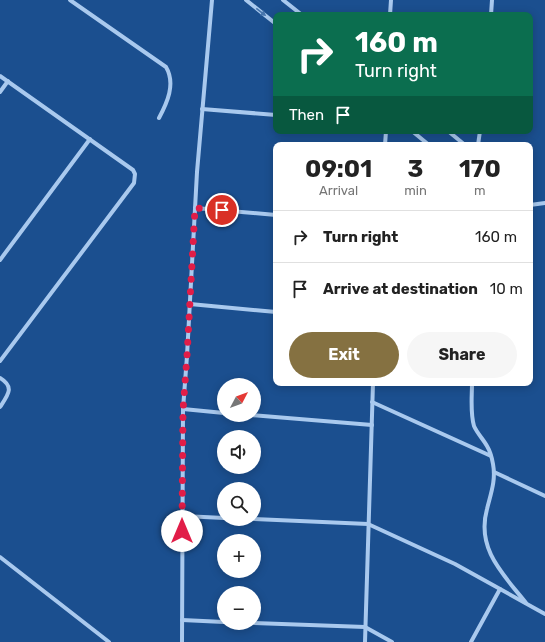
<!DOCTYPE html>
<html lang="en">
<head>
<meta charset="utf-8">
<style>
  body { margin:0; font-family:Rubik,sans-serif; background:#f6f6f6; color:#222; height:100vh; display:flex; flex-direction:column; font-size:15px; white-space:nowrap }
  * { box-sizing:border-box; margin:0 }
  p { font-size:13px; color:#767676 }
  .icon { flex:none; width:22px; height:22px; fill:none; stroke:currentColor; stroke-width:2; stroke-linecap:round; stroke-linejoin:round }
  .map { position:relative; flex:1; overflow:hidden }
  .drawer { position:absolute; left:273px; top:142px; width:260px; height:244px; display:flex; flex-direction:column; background:#fff; border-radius:8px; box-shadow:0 2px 10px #0003 }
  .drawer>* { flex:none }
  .banner { position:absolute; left:273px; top:12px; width:260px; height:122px; border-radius:8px; box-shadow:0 2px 10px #0003; background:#0b6e4f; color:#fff; overflow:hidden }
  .needle { width:26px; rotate:49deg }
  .buttons { position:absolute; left:217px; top:378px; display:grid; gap:8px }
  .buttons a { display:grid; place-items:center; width:44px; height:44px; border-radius:50%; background:#fff; box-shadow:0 2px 10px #0003; font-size:20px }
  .pin { position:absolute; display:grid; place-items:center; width:34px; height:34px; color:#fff; margin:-17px; border:2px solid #fff; border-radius:50%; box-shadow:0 1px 4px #0007 }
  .me { position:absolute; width:44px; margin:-22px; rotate:0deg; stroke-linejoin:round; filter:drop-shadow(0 0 3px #0008) }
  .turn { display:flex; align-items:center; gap:14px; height:84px; padding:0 16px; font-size:18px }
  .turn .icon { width:52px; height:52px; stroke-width:2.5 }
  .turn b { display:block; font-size:28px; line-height:34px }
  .then { display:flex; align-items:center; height:38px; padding:0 16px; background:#0003; gap:8px; font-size:15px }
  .eta { display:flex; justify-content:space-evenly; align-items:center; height:68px; text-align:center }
  .eta b { font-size:24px; font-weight:700; line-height:28px }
  .primary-button { display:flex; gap:8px; margin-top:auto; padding:8px 16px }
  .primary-button a { flex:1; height:46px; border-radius:24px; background:#857141; color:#fff; font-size:16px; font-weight:700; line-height:46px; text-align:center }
  .primary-button a+a { background:#f6f6f6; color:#222 }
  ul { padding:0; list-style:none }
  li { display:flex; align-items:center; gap:12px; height:52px; padding:0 16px; border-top:1px solid #e0e0e0 }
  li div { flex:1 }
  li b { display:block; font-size:15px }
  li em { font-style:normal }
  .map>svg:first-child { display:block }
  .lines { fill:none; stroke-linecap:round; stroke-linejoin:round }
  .street { stroke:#a9c9ee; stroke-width:4 }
  .oneway { fill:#4674ac }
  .route { stroke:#e11d48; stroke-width:7; stroke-dasharray:0 12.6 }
</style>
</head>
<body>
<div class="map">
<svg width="545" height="642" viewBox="0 0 545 642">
  <rect width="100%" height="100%" fill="#1b4f8f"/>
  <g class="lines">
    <!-- street -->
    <g class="street">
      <path d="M70,0L166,67C176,84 167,103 159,118"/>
      <polyline points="246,0 276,24"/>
      <polyline points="283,0 302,15"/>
      <polyline points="390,15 391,0"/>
      <polyline points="491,15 492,0"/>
      <polyline points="0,76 133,170 135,174 134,183 0,361"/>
      <polyline points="0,92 8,81"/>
      <polyline points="202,109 276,115"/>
      <polyline points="412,131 429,145"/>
      <polyline points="448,131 465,145"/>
      <polyline points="385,145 386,131"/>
      <polyline points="478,145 480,131"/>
      <polyline points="530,205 545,203"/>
      <polyline points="195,208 276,215"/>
      <polyline points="0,260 90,139"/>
      <polyline points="190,304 276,312"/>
      <path d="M0,378C15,387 8,395 0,407"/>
      <path d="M472,383C472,397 470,412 474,426C477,433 483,439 487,446C490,451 492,458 493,464C496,480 491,493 487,509C476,549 503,574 526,603"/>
      <polyline points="372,402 491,456"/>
      <polyline points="183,409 224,413"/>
      <polyline points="251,415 372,425"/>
      <polyline points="494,472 545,496"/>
      <polyline points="183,516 224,518"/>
      <polyline points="254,519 368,524 455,564 545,614"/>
      <polyline points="0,557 109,642"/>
      <polyline points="182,620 224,622"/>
      <polyline points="254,623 365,627 392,642"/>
      <polyline points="182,642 183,409 187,356 197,172 212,0"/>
      <polyline points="365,642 373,383"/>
      <polyline points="471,642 500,589"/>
    </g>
  </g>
  <!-- one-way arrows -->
  <defs><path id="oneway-solid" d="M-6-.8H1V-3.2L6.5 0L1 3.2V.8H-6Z"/></defs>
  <use class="oneway" href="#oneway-solid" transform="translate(261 12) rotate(38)"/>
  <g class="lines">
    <!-- route -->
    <polyline class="route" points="182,531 183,410 187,356 195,208 222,210"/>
  </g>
</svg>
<div class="buttons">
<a><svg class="needle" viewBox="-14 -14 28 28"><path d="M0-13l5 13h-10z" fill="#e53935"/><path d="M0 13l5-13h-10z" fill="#767676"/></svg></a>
<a><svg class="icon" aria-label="sound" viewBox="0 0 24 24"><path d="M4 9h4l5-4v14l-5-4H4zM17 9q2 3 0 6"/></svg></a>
<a><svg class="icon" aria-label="search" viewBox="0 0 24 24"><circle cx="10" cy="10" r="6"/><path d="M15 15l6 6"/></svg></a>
<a>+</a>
<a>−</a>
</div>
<div class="pin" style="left:222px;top:210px;background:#d93025"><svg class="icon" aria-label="arrive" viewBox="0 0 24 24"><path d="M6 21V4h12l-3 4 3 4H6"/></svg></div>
<svg class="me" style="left:182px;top:531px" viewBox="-20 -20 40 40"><circle r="19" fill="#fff"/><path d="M0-13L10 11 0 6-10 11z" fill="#e11d48"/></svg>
<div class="banner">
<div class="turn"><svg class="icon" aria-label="right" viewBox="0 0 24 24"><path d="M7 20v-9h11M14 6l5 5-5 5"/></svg><div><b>160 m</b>Turn right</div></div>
<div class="then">Then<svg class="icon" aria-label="arrive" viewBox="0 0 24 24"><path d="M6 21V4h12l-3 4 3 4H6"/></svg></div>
</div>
<section class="drawer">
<div class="eta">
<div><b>09:01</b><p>Arrival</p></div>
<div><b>3</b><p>min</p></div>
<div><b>170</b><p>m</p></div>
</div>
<ul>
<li><svg class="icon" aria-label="right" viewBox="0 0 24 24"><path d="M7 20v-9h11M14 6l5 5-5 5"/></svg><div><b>Turn right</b></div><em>160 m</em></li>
<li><svg class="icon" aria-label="arrive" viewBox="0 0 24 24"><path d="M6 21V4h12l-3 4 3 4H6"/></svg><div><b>Arrive at destination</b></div><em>10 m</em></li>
</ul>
<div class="primary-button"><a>Exit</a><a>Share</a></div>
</section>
</div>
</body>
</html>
